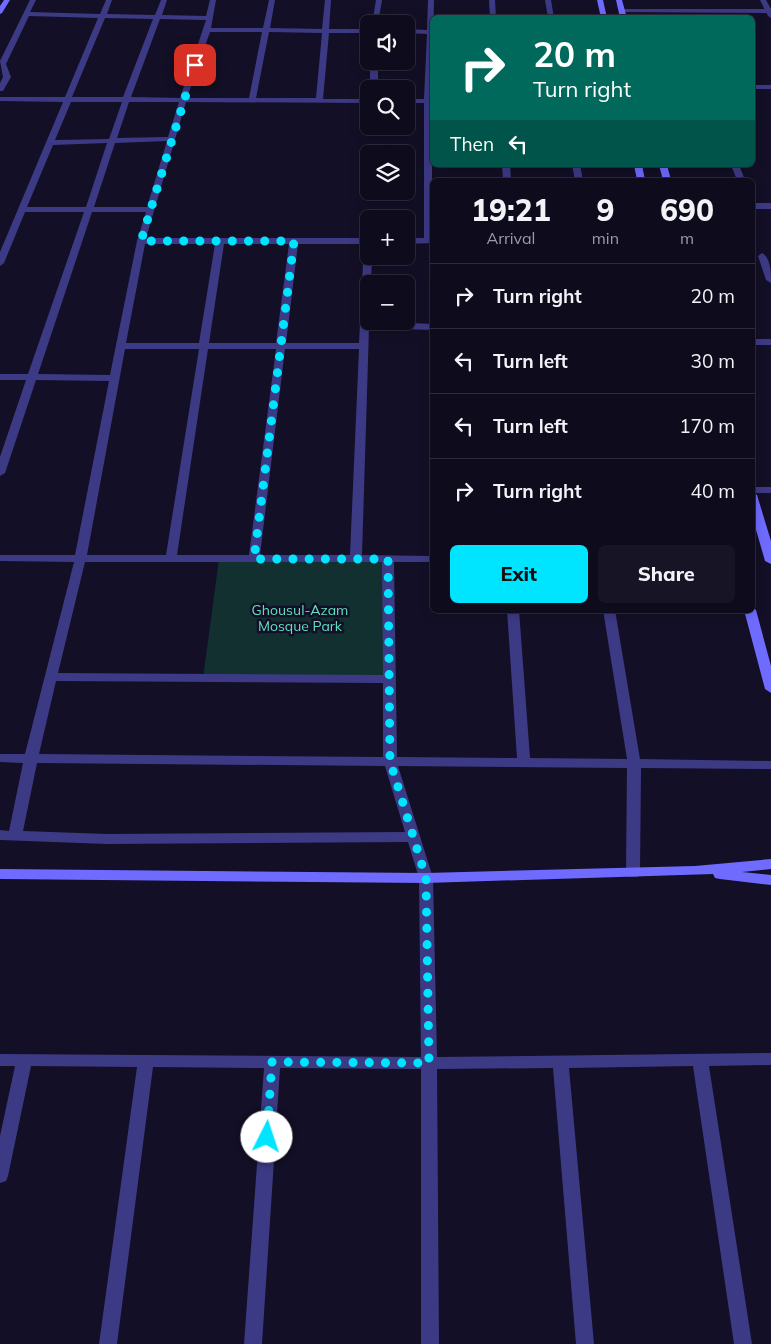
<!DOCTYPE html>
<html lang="en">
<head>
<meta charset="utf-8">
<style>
  body { margin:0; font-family:Mulish,sans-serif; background:#171425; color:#f1f3f6; height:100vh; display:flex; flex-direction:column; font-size:19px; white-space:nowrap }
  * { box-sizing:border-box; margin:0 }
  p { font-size:16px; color:#9b9ba3 }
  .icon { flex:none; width:28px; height:28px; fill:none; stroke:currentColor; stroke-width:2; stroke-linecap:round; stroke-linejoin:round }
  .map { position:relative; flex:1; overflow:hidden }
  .details { position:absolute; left:430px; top:178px; width:325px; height:435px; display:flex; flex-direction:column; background:#0e0b1c; border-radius:8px; box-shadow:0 2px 12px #0003,0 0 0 1px #2e2b3b }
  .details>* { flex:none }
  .top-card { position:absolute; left:430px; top:15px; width:325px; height:152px; border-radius:8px; box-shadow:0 2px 12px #0003,0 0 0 1px #2e2b3b; background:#00695c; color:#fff; overflow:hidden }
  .fabs { position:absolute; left:360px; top:15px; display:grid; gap:10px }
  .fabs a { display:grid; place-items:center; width:55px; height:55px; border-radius:8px; background:#0e0b1c; box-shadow:0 2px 12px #0003,0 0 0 1px #2e2b3b; font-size:25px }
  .pin { position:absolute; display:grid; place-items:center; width:42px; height:42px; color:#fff; margin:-21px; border-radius:10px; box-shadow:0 2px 8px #0006 }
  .me { position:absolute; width:55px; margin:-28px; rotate:4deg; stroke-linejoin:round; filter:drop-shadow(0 0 4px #0008) }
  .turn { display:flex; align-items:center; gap:18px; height:105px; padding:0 20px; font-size:22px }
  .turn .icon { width:65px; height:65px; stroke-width:2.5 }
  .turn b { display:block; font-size:35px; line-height:42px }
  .then { display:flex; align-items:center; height:48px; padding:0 20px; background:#0003; gap:10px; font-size:19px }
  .eta { display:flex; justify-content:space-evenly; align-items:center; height:85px; text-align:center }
  .eta b { font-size:30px; font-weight:800; line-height:35px }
  .cta { display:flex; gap:10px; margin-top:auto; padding:10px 20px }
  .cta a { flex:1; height:58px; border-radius:8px; background:#00e5ff; color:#111; font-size:20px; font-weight:800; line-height:58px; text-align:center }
  .cta a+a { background:#171425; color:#f1f3f6 }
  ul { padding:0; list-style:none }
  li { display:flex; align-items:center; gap:15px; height:65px; padding:0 20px; border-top:1px solid #2e2b3b }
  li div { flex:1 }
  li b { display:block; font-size:19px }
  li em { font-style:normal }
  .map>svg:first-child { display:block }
  .green { fill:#12302f }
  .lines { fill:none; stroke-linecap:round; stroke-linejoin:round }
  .minor { fill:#3d3a85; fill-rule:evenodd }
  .tertiary { fill:#3d3a85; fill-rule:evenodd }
  .secondary { fill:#6f6bff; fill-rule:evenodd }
  .route { stroke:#00e5ff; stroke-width:9; stroke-dasharray:0 16.2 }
  .labels { text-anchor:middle; stroke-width:5; stroke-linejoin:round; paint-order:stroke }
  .park-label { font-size:14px; fill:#5fe0c0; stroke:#130f26 }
</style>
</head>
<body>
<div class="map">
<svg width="771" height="1344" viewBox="0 0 771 1344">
  <rect width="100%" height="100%" fill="#130f26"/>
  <!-- green -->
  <polygon class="green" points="219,559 388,559 389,679 203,678"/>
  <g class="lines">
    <!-- minor -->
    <g class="minor">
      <path d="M30,0H36L30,12L100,14L106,0H112L107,14L155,15L161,0H167L162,15L206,16L210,0H216L211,28H263L269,0H275L270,28L322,29L325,0H331L329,29H369V33H329L323,99H369V103L186,102L146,238H369V256H372L371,284H369V321L432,324V330L369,328L362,555L432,556V562H394L397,757L517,758L507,610H519L530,758L627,759L603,610H615L640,759L771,761V769L641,768L640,873L638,877H628L626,873L627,768L398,766L433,878L437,1057L771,1053V1065L709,1066L752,1344H734L693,1066L569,1068L594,1344H576L553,1068L437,1069L439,1344H421V1069L280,1068L262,1344H244L264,1068L153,1067L117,1344H99L137,1067L31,1066L8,1176L6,1181L0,1183V1136L15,1066H0V1054L421,1057L419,878L408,842L107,844L0,840V830L9,831L23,763L0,762V754H25L74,562L0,561V555H75L109,381L36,380L5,473L0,476V457L26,380H0V374H28L84,212H25L4,263L0,266V252L63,102L0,101V97H65L98,18L29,16L6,64L11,77L3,91H0V83L3,77L0,61ZM105,18L153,19L123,97H72ZM160,19L206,20L180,98L131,97ZM210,32H262L249,98H187ZM269,32L322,33L316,98H256ZM71,102H122L109,139L55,140ZM129,102H179L168,137L117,138ZM167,141L147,207H94L115,143ZM107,143L86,207H27L53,145ZM92,212H146L137,241L110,375L38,374ZM145,244H215L199,343H126ZM224,244H289L276,343H209ZM298,244H364L359,343H286ZM125,349H199L166,555H87ZM208,349H276L249,555H177ZM285,349H359L350,555H260ZM85,562H382L383,675L58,673ZM56,681L383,683V757L39,754ZM37,763L385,766L405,832L107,834L23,831Z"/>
      <polygon points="376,0 382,0 378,24 372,24"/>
      <polygon points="428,0 434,0 432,101 432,243 406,244 406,238 424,238 424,103 406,103 406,99 424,99 427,34 406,33 406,29 427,30"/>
      <polygon points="489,0 495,0 496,18 490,18"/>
      <polygon points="545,0 551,0 554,18 548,18"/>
      <polygon points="622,9 771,9 771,13 620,12 619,11"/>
      <rect x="370" y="61" width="8" height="28"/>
      <rect x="752" y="85" width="19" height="4"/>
      <polygon points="502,165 510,165 511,180 503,180"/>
      <polygon points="572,165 580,165 583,180 575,180"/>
      <polygon points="731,165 739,165 745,180 737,180"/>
      <path d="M762,253C771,258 771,273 771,283L766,280L758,256Z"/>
      <rect x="752" y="339" width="19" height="6"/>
      <rect x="752" y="487" width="19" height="6"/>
    </g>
    <!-- tertiary -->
    <g class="tertiary">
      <polygon points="760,0 766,0 771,9 771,18 768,16"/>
      <rect x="752" y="203" width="19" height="6"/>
    </g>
    <!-- secondary -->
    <g class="secondary">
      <polygon points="4,0 10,0 2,13 0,14 0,6"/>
      <polygon points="597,0 603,0 607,18 601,18"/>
      <polygon points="616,0 622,0 627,18 620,18"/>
      <polygon points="634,165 642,165 645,180 637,180"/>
      <polygon points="659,165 667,165 671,180 663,180"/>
      <polygon points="752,492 757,495 771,541 771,564 765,561 752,516"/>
      <polygon points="752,607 756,610 771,666 771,693 765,689 744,610 752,610"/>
      <polygon points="771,859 771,869 742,872 771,875 771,885 720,879 715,878 713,874 426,883 0,879 0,869 426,873 695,866"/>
    </g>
  </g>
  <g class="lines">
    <!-- route -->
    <polyline class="route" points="195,65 141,241 294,241 254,559 388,559 390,761 426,878 429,1063 272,1062 267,1137"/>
  </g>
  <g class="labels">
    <!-- park labels -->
    <g class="park-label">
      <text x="300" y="615">Ghousul-Azam<tspan x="300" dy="16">Mosque Park</tspan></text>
    </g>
  </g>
</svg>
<div class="fabs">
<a><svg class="icon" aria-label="sound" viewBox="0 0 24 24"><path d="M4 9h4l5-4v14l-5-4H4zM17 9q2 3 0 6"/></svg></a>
<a><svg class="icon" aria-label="search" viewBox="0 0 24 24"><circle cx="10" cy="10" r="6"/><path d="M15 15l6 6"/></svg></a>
<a><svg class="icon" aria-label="layers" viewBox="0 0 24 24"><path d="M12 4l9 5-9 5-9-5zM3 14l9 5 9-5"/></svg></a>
<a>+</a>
<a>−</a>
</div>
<div class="pin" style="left:195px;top:65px;background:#d93025"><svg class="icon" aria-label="arrive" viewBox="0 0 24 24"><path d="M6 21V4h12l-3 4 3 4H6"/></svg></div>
<svg class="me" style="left:267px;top:1137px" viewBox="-20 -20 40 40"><circle r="19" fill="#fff"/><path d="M0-13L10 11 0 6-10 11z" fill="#00e5ff"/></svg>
<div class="top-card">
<div class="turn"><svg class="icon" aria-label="right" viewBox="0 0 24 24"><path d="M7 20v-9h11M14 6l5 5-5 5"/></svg><div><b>20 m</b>Turn right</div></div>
<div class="then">Then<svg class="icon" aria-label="left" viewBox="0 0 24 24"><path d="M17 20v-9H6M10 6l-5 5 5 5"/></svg></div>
</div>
<section class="details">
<div class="eta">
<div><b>19:21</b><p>Arrival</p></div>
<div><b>9</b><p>min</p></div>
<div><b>690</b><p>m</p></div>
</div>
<ul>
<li><svg class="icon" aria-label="right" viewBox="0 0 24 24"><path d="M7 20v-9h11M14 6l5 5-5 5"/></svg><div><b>Turn right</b></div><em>20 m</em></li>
<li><svg class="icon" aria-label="left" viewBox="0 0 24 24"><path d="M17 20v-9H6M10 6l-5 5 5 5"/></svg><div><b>Turn left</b></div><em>30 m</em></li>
<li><svg class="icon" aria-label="left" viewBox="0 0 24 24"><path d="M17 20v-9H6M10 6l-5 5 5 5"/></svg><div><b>Turn left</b></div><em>170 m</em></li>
<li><svg class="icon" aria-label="right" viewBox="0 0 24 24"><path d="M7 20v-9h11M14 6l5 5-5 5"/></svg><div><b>Turn right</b></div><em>40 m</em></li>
</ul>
<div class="cta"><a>Exit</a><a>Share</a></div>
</section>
</div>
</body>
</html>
